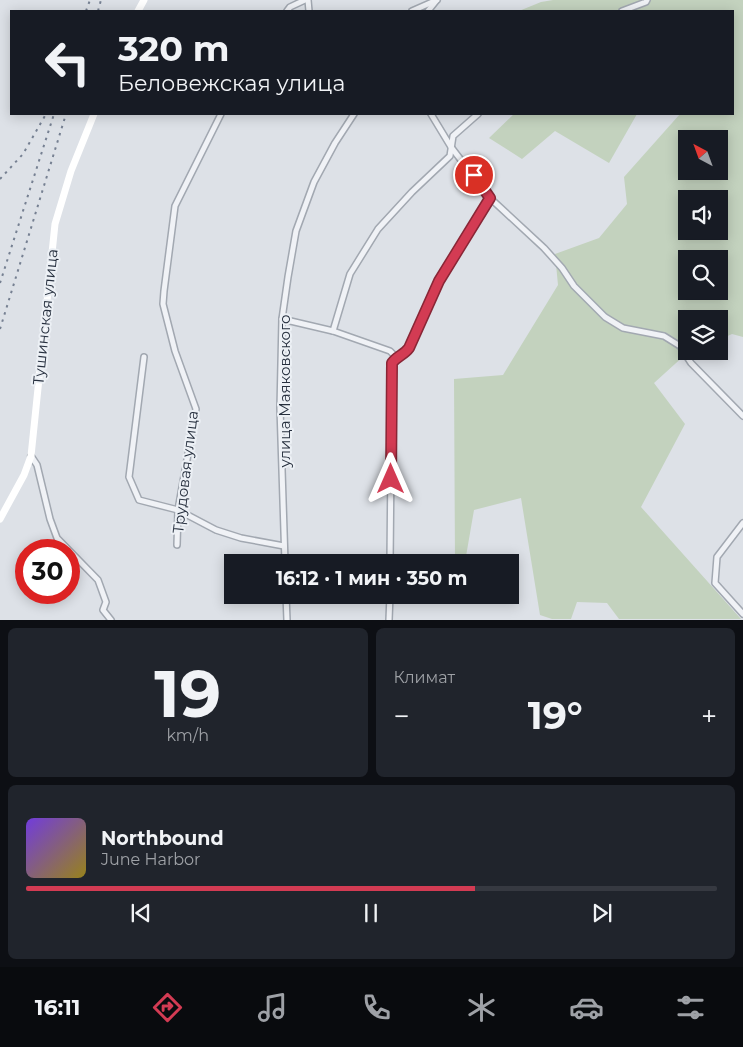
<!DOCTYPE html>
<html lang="ru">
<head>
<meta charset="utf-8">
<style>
  :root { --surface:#171b24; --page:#20242c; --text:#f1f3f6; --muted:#9ea1a6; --line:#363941; --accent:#d33b53 }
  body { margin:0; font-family:Montserrat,sans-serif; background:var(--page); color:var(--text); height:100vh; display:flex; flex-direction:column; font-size:19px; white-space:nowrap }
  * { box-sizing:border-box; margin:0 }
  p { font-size:16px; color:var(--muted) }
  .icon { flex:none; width:28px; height:28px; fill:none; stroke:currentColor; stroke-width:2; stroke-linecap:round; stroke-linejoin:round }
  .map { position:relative; height:620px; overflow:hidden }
  .drawer { display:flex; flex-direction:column; gap:8px; padding:8px; background:#0d0f14; flex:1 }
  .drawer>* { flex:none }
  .hud { position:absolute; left:10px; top:10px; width:724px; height:105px; border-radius:0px; box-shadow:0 2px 12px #0003; background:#171b24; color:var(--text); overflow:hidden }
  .needle { width:32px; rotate:319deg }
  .controls { position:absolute; left:678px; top:130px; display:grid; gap:10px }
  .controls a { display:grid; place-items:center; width:50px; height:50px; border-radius:0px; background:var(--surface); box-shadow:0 2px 12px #0003; font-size:25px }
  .speed { position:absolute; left:15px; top:539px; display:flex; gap:10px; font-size:25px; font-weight:700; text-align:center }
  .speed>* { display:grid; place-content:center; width:65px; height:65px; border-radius:50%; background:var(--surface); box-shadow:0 2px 12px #0003; line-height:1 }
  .speed .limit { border:8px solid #d22; background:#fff; color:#111 }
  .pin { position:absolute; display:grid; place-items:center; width:42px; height:42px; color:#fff; margin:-21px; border:2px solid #fff; border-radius:50%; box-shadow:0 1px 5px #0007 }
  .me { position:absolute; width:55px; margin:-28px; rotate:0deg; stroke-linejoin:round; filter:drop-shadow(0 0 4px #0008) }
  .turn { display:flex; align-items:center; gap:18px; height:105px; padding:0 25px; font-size:22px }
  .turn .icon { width:65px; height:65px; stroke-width:2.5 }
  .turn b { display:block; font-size:35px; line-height:42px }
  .big { font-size:38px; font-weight:700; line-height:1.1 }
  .drawer .tile { flex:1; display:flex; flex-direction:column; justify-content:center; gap:8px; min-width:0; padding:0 18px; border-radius:8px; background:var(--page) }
  .drawer .dial { align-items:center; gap:0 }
  .dial b { font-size:65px; line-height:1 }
  .song { display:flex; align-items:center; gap:15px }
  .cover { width:60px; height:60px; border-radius:8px; background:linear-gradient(135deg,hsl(260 70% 55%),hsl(50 70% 35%)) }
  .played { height:5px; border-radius:2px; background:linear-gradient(90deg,var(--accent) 65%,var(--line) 65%) }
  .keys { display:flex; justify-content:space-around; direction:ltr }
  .heat { display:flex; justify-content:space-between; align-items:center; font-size:28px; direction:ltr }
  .drawer .tiles { flex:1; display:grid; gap:8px; grid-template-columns:1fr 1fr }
  .tile:last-child { grid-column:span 2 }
  .trip { position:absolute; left:224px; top:554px; width:295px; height:50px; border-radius:0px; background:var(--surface); box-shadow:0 2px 12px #0003; font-weight:700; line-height:50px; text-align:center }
  .tab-bar { display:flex; height:80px; justify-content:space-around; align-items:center; background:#090b0e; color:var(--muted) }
  .tab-bar .icon { width:35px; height:35px }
  .tab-bar .on { color:var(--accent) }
  .tab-bar b { font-size:22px; color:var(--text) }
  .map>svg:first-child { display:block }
</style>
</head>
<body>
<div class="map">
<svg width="743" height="620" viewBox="0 0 743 620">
  <rect width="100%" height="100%" fill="#dde1e7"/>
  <g fill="#c3d2be" fill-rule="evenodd">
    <path d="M 553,0 L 743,0 L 743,337 L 732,334 L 719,340 L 719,319 L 686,319 L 686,351 L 693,351 L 686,354 L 654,383 L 685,424 L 641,507 L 741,619 L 619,619 L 607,603 L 577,602 L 571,619 L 552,619 L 540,615 L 521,498 L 474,510 L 465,562 L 455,562 L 454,379 L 503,375 L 558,285 L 555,254 L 599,238 L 627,204 L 624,177 L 680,114 L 732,114 L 732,11 L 519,11 L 541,2 ZM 686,139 L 719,139 L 719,171 L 686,171 ZM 686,199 L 719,199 L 719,231 L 686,231 ZM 686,259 L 719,259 L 719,291 L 686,291 Z"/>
    <polygon points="514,114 637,114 609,163 555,131 522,159 489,138"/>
  </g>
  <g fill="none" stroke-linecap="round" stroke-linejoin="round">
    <g stroke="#a2a8b1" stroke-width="8">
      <g id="street">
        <polyline points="308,0 309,11"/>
        <polyline points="287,11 290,7 305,0"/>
        <polyline points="412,11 437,0"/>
        <polyline points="428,11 436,1"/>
        <polyline points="622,11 646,2 647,0"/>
        <polyline points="431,114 451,147 490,198 544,248 562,268 574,286 605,317 623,328 664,336 680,346 691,363 743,416"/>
        <polyline points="282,319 333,331 350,274 378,229 412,192 450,156 453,136 478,114"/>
        <polyline points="333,331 390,351 396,357"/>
        <polyline points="144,357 129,477 139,500 178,510 216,530 241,538 284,546"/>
        <polyline points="31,456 37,465 50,519 57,538 98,580 106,602 103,610 111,620"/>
        <polyline points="743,523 717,557 715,583 743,614"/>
        <polyline points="177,545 178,510 196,409 175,351 163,304 164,291 175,206 221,114"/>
        <polyline points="285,562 280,408 282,319 288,277 296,231 314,182 335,143 354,114"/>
        <path d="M 390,562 L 392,363 C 397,356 404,355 409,348 L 439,281 L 490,198"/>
        <polyline points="286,595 287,620"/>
        <polyline points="389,620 390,595"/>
      </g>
    </g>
    <use href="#street" stroke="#f0f2f6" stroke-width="5"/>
    <g stroke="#fff" stroke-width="7">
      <polyline points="138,11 144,0"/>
      <polyline points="0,519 24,475 31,456 55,224 71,171 94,114"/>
    </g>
    <g stroke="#768092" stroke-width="2" stroke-dasharray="2.5 5" stroke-linecap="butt">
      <polyline points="86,11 90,0"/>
      <polyline points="98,11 101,0"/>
      <polyline points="0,179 23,154 46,114"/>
      <polyline points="0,283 54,114"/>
      <polyline points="0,329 66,114"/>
    </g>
  </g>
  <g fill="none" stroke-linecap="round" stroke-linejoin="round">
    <g stroke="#892636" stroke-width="12">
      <path id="route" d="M 391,479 L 392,363 C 397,356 404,355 409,348 L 439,281 L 490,198 L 474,175"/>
    </g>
    <use href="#route" stroke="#d33b53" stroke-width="9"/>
  </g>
  <g text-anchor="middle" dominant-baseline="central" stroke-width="4" stroke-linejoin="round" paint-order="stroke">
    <g font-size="15" fill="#262f3e" stroke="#ecf0f5">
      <text transform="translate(45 317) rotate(-84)">Тушинская улица</text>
      <text transform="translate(284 391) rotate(-90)">улица Маяковского</text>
      <text transform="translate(185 472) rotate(-83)">Трудовая улица</text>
    </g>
  </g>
</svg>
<div class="controls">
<a><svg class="needle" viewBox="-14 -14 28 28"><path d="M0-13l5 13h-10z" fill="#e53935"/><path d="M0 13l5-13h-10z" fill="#9ea1a6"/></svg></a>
<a><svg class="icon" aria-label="sound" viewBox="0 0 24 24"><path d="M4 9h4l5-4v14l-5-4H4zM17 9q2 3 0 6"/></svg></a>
<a><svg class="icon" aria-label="search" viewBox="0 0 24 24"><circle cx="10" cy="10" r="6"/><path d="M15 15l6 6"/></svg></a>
<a><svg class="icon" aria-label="layers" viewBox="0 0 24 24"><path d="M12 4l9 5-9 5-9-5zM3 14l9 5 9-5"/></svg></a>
</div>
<div class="speed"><div class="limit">30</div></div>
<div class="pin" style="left:474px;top:175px;background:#d93025"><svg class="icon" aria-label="arrive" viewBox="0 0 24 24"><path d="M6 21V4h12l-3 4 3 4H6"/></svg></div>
<svg class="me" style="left:391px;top:479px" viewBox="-20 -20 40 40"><path d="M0-17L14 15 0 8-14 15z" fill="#d33b53" stroke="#fff" stroke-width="4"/></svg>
<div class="trip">16:12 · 1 мин · 350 m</div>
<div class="hud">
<div class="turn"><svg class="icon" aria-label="left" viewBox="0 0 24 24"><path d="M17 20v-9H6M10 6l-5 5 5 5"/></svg><div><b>320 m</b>Беловежская улица</div></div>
</div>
</div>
<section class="drawer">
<div class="tiles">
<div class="tile dial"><b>19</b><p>km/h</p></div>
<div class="tile"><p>Климат</p>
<div class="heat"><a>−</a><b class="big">19°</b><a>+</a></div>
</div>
<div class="tile">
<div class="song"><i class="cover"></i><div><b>Northbound</b><p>June Harbor</p></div></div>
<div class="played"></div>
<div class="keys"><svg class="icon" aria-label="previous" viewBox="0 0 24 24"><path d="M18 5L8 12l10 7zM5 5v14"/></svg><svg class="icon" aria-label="pause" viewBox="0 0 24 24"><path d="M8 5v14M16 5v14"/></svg><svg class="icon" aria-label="next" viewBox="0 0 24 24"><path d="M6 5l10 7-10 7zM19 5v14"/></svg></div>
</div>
</div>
</section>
<nav class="tab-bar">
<b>16:11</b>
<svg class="icon on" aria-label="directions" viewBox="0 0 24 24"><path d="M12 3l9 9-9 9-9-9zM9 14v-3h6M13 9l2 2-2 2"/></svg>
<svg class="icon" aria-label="music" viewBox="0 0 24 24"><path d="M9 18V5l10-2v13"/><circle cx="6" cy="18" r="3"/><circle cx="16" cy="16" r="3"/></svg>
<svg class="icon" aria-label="phone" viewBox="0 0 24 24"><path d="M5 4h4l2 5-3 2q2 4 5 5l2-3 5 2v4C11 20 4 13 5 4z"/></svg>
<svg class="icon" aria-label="climate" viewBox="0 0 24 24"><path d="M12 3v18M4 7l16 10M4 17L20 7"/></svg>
<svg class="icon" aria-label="car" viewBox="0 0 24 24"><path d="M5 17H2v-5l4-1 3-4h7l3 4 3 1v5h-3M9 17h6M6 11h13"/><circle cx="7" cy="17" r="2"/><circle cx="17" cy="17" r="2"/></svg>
<svg class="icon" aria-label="filters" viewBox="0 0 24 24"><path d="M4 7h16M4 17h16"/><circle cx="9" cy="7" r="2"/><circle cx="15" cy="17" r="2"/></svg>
</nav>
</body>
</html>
